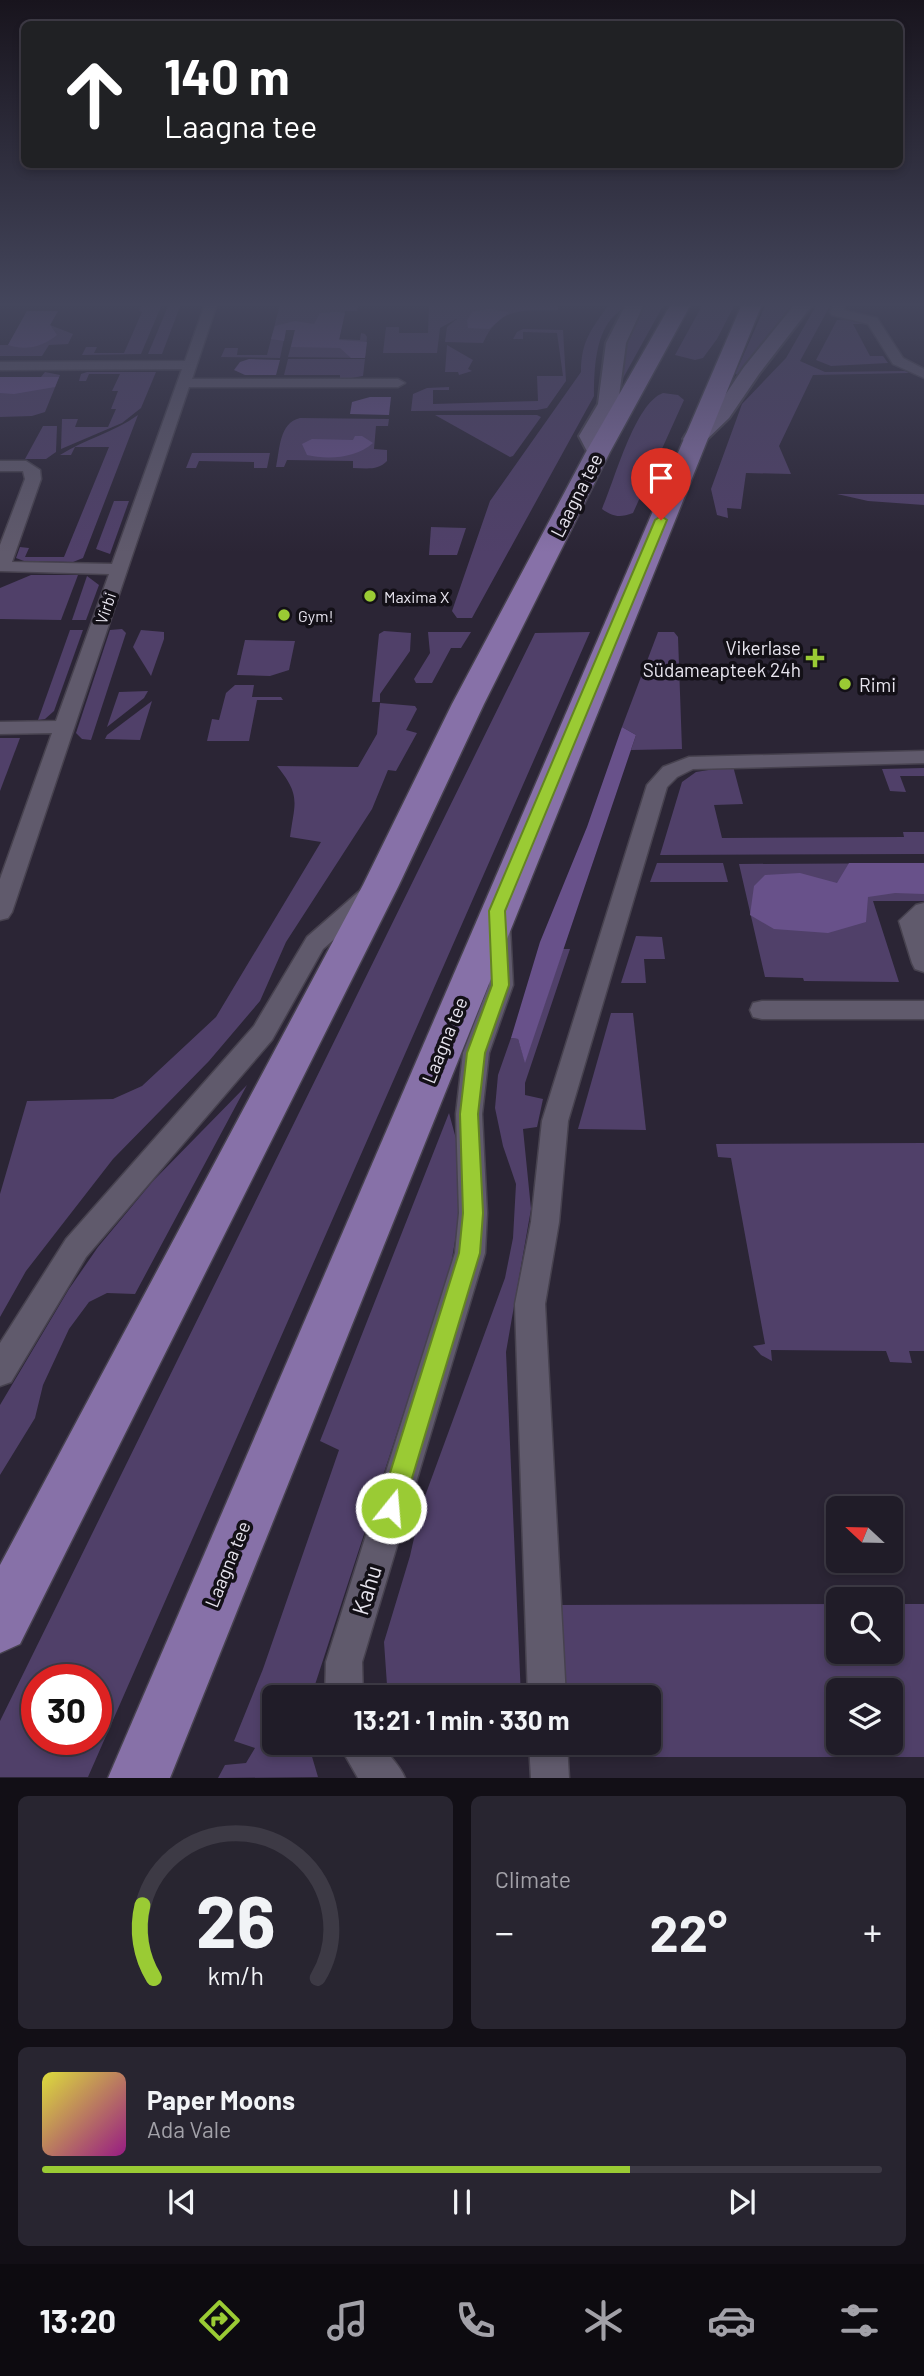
<!DOCTYPE html>
<html lang="en">
<head>
<meta charset="utf-8">
<style>
  :root { --surface:#201c28; --page:#282530; --text:#f1f3f6; --muted:#a2a1a8; --line:#3d3a45; --accent:#9acb34 }
  body { margin:0; font-family:Barlow,sans-serif; background:var(--page); color:var(--text); height:100vh; display:flex; flex-direction:column; font-size:26px; white-space:nowrap }
  * { box-sizing:border-box; margin:0 }
  p { font-size:23px; color:var(--muted) }
  .icon { flex:none; width:38px; height:38px; fill:none; stroke:currentColor; stroke-width:2; stroke-linecap:round; stroke-linejoin:round }
  .map { position:relative; height:1778px; overflow:hidden }
  .side { display:flex; flex-direction:column; gap:18px; padding:18px; background:#120f16; flex:1 }
  .side>* { flex:none }
  .top-card { position:absolute; left:21px; top:21px; width:882px; height:147px; border-radius:10px; box-shadow:0 4px 10px #0003,0 0 0 2px var(--line); background:#202124; color:#fff; overflow:hidden }
  .needle { width:46px; rotate:292deg }
  .buttons { position:absolute; left:826px; top:1496px; display:grid; gap:14px }
  .buttons a { display:grid; place-items:center; width:77px; height:77px; border-radius:10px; background:var(--surface); box-shadow:0 4px 10px #0003,0 0 0 2px var(--line); font-size:35px }
  .speed { position:absolute; left:21px; top:1664px; display:flex; gap:14px; font-size:35px; font-weight:700; text-align:center }
  .speed>* { display:grid; place-content:center; width:91px; height:91px; border-radius:50%; background:var(--surface); box-shadow:0 4px 10px #0003,0 0 0 2px var(--line); line-height:1 }
  .speed .limit { border:10px solid #d22; background:#fff; color:#111 }
  .pin { position:absolute; display:grid; place-items:center; width:60px; height:60px; color:#fff; margin:-72px -30px; border-radius:50% 50% 50% 0; rotate:-45deg; box-shadow:0 0 7px #0007 }
  .pin .icon { rotate:45deg }
  .me { position:absolute; width:77px; margin:-38px; rotate:17deg; stroke-linejoin:round; filter:drop-shadow(0 0 5px #0008) }
  .turn { display:flex; align-items:center; gap:24px; height:147px; padding:0 28px; font-size:32px }
  .turn .icon { width:91px; height:91px; stroke-width:2.5 }
  .turn b { display:block; font-size:49px; line-height:60px }
  .big { font-size:52px; font-weight:700; line-height:1.1 }
  .side .widget { flex:1; display:flex; flex-direction:column; justify-content:center; gap:10px; min-width:0; padding:0 24px; border-radius:10px; background:var(--page) }
  .side .dial { align-items:center; gap:0 }
  .dial svg { height:182px; overflow:visible; fill:none; stroke:var(--line); stroke-width:7; stroke-linecap:round; text-anchor:middle }
  .dial text { fill:var(--text); stroke:none }
  .song { display:flex; align-items:center; gap:21px }
  .cover { width:84px; height:84px; border-radius:10px; background:linear-gradient(135deg,hsl(60 70% 55%),hsl(310 70% 35%)) }
  .played { height:7px; border-radius:4px; background:linear-gradient(90deg,var(--accent) 70%,var(--line) 70%) }
  .keys { display:flex; justify-content:space-around; direction:ltr }
  .heat { display:flex; justify-content:space-between; align-items:center; font-size:38px; direction:ltr }
  .side .tiles { flex:1; display:grid; gap:18px; grid-template-columns:1fr 1fr }
  .widget:last-child { grid-column:span 2 }
  .trip { position:absolute; left:262px; top:1685px; width:399px; height:70px; border-radius:10px; background:var(--surface); box-shadow:0 4px 10px #0003,0 0 0 2px var(--line); font-weight:700; line-height:70px; text-align:center }
  .menu { display:flex; height:112px; justify-content:space-around; align-items:center; background:#0d0b10; color:var(--muted) }
  .menu .icon { width:49px; height:49px }
  .menu .active { color:var(--accent) }
  .menu b { font-size:32px; color:var(--text) }
  .map>svg:first-child { display:block }
</style>
</head>
<body>
<div class="map">
<svg width="924" height="1778" viewBox="0 0 924 1778">
  <rect width="100%" height="100%" fill="#2b2535"/>
  <g fill="#504069" fill-rule="evenodd">
    <polygon points="142,304 162,304 141,354 82,355 86,347 97,347 94,353 124,353 142,312 139,311"/>
    <polygon points="169,304 181,304 162,354 148,354"/>
    <polygon points="280,304 359,304 357,311 345,311 339,339 360,340 361,333 365,334 367,337 365,358 288,357 295,330 286,330 280,358 221,357 225,348 238,348 237,355 267,355"/>
    <path d="M 429,304 L 558,304 L 558,310 C 522,311 500,306 483,343 L 445,342 L 447,327 L 458,318 L 440,328 L 437,353 L 383,353 L 386,327 L 399,327 L 399,333 L 428,333 Z"/>
    <path d="M 609,304 L 628,304 C 624,308 619,311 615,315 C 595,333 594,371 594,396 L 472,618 L 457,618 L 452,611 L 490,501 L 581,372 C 581,340 592,329 609,304 Z"/>
    <polygon points="644,304 664,304 622,380 619,382 625,338"/>
    <polygon points="703,304 735,304 717,339 703,358 695,360 675,355"/>
    <polygon points="766,304 796,304 781,327 740,375 735,374"/>
    <polygon points="817,304 831,304 800,361 825,372 905,371 909,373 813,375 779,446 791,474 746,473 741,509 727,508 728,518 717,515 711,489 742,404 786,358"/>
    <polygon points="27,311 58,311 50,325 73,334 68,344 49,345 42,356 0,356 0,345 8,345"/>
    <polygon points="849,319 863,321 865,324 853,324 870,356 883,356 888,363 831,366 816,360 837,320"/>
    <polygon points="523,329 563,330 566,381 547,408 537,410 411,411 413,394 427,388 449,387 449,390 433,390 433,404 538,401 537,376 563,376 557,333 523,332 523,339 513,339 517,332"/>
    <polygon points="447,345 473,360 468,369 472,371 459,375 458,372 445,372"/>
    <polygon points="288,359 365,359 363,376 340,380 340,375 284,375"/>
    <polygon points="45,372 60,375 45,412 32,416 0,417 0,377 41,377"/>
    <polygon points="87,372 156,372 141,408 122,423 61,449 62,419 78,419 75,427 108,427 116,409 111,409 118,391 112,391 120,374 89,374 86,381 79,381 81,374"/>
    <path d="M 663,393 L 678,395 L 684,400 L 633,513 C 620,518 613,517 602,509 C 615,479 635,403 663,393 Z"/>
    <path d="M 138,415 L 83,558 L 73,562 L 24,561 L 16,558 L 20,547 L 29,548 L 25,557 L 64,557 L 109,447 L 75,447 L 71,455 L 60,455 C 85,439 113,433 138,415 Z"/>
    <polygon points="435,415 537,415 541,417 513,456 510,457"/>
    <path d="M 300,418 L 389,419 L 388,426 L 376,426 L 374,449 L 387,450 L 387,461 C 378,471 365,468 353,468 L 353,461 L 287,460 L 284,467 L 276,467 C 280,449 279,423 300,418 Z"/>
    <polygon points="43,426 57,426 56,452 46,459 25,459"/>
    <polygon points="192,453 270,453 267,468 254,468 254,462 199,461 196,468 186,468"/>
    <polygon points="837,494 924,494 924,505 868,501"/>
    <polygon points="114,501 129,501 110,554 96,549"/>
    <polygon points="431,527 466,528 457,555 429,555"/>
    <polygon points="31,575 78,575 61,620 0,619 0,588"/>
    <polygon points="87,576 99,585 86,620 72,620"/>
    <polygon points="122,629 126,633 91,740 82,739 76,733 110,630"/>
    <polygon points="70,630 83,630 54,711 45,719 38,720"/>
    <polygon points="141,630 164,632 164,639 151,676 133,647"/>
    <polygon points="384,631 411,633 410,651 380,694 380,702 372,702 379,634"/>
    <polygon points="428,632 471,632 461,648 451,648 432,683 416,683 414,679 430,653"/>
    <path d="M 590,632 L 88,1777 L 0,1777 L 0,1721 L 535,633 ZM 37,1680 L 96,1680 L 96,1740 L 37,1740 Z"/>
    <polygon points="658,632 674,632 678,637 682,749 631,750 636,735 622,727"/>
    <polygon points="245,640 295,641 289,670 270,676 237,675"/>
    <polygon points="235,685 254,685 252,697 281,697 283,700 257,700 249,741 207,741 212,719 219,720 226,693"/>
    <polygon points="148,691 144,698 107,727 119,692"/>
    <polygon points="152,701 140,740 105,739 107,735"/>
    <path d="M 380,703 L 415,706 L 417,709 L 406,730 L 417,733 L 396,771 L 388,770 L 372,809 L 286,942 L 260,1001 L 209,1061 L 113,1159 L 26,1271 L 0,1317 L 0,1194 L 27,1101 L 113,1099 L 142,1086 L 216,1017 L 321,842 L 290,837 C 295,801 301,796 277,766 L 358,767 L 377,734 Z"/>
    <polygon points="0,738 20,738 0,791"/>
    <polygon points="733,766 743,804 714,805 722,838 904,837 903,832 924,832 924,854 660,855 682,782 696,772"/>
    <polygon points="924,768 924,776 900,776 906,792 890,791 882,769"/>
    <polygon points="657,863 723,863 728,882 650,882"/>
    <polygon points="924,863 924,901 873,901 899,982 804,981 803,978 765,977 739,864"/>
    <polygon points="636,936 662,937 665,959 644,959 646,983 621,983"/>
    <polygon points="563,949 570,949 525,1083 525,1095 543,1099 537,1127 523,1129 531,1209 506,1352 521,1697 392,1697 387,1685 384,1642 410,1556 421,1507 505,1278 513,1238 516,1184 503,1146 495,1108 498,1075 511,1038 518,1039 525,1061"/>
    <polygon points="611,1013 633,1013 646,1130 578,1129"/>
    <polygon points="247,1085 135,1294 107,1293 89,1302 69,1329 43,1385 35,1418 0,1475 0,1405 69,1289 98,1247 153,1181"/>
    <polygon points="449,1113 459,1150 460,1212 450,1270 311,1697 275,1698 275,1743 308,1743 318,1777 218,1778 225,1765 246,1763 255,1748 234,1741 263,1669 339,1450 320,1441"/>
    <polygon points="924,1143 924,1351 909,1351 912,1363 890,1362 886,1351 771,1350 772,1361 761,1355 753,1346 765,1344 731,1158 718,1157 716,1144"/>
    <path d="M 838,1604 L 838,1652 L 891,1652 L 891,1604 L 924,1604 L 924,1757 L 628,1757 L 602,1750 L 593,1743 L 649,1743 L 649,1698 L 564,1697 L 557,1605 ZM 838,1690 L 891,1690 L 891,1743 L 838,1743 Z"/>
    <path d="M 423,1743 L 501,1743 L 498,1747 C 468,1757 451,1759 423,1743 Z"/>
  </g>
  <g fill="#68518a">
    <polygon points="490,309 509,312 489,329 468,328 467,320 473,311"/>
    <path d="M 27,311 L 58,311 L 50,325 L 57,335 C 42,347 26,351 8,345 Z"/>
    <polygon points="336,312 345,313 339,340 367,342 365,358 351,358 340,348 291,347 295,330 286,330 284,341 271,339 275,326 295,321 314,324 320,313"/>
    <polygon points="249,359 280,360 276,375 245,375 234,370 240,362"/>
    <polygon points="0,377 59,377 55,387 14,394 0,393"/>
    <polygon points="370,397 391,397 389,415 350,414 352,402"/>
    <path d="M 355,436 L 362,436 L 373,443 C 357,458 328,460 307,455 L 302,444 L 312,439 L 353,440 Z"/>
    <polygon points="622,727 636,735 525,1063 518,1039 511,1038 540,942 587,827"/>
    <polygon points="849,863 924,863 924,894 895,893 868,897 866,922 828,933 774,929 750,915 754,886 765,875 800,873 837,883"/>
  </g>
  <g fill="none" stroke-linecap="round" stroke-linejoin="round">
    <g stroke="#47424f" stroke-width="3">
      <g id="street">
        <polygon points="205,304 217,304 192,379 398,379 405,383 398,387 189,387 12,912 8,918 0,920 0,879 52,733 0,734 0,722 56,721 109,574 0,571 0,545 25,479 23,471 0,471 0,461 26,461 40,470 41,479 12,562 112,564 182,369 0,370 0,362 185,361"/>
        <polygon points="834,304 846,304 843,310 877,318 903,358 924,369 924,378 893,364 868,324 832,315 830,312"/>
        <polygon points="924,751 924,763 693,769 677,777 667,787 568,1121 559,1222 545,1304 566,1698 528,1698 515,1304 531,1222 542,1121 647,785 663,767 689,757"/>
        <polygon points="371,886 379,888 382,894 379,900 323,949 272,1040 86,1257 11,1382 0,1386 0,1343 66,1239 254,1026 307,937 363,888"/>
        <polygon points="924,903 924,972 915,969 912,963 899,921 916,905"/>
        <polygon points="498,919 506,921 510,927 513,985 489,1053 482,1114 487,1213 485,1253 362,1662 363,1698 325,1698 326,1662 455,1253 459,1213 456,1114 463,1053 489,985 486,927 490,921"/>
        <polygon points="762,1001 924,1001 924,1019 762,1019 753,1017 750,1010 753,1003"/>
        <path d="M 338,1743 L 380,1743 C 389,1756 399,1764 405,1778 L 358,1778 Z"/>
        <polygon points="529,1743 567,1743 569,1778 531,1778"/>
      </g>
    </g>
    <g stroke="#47424f" stroke-width="4">
      <g id="secondary">
        <polygon points="626,304 644,304 626,343 618,404 601,436 609,452 606,457 590,457 579,436 598,404 606,343"/>
        <polygon points="795,304 813,304 759,374 729,418 702,444 686,444 683,439 686,434 715,410 744,367"/>
      </g>
    </g>
    <g stroke="#47424f" stroke-width="3">
      <g id="primary">
        <polygon points="671,304 691,304 610,452 484,704 399,885 20,1644 0,1653 0,1565 363,885 452,704 586,452"/>
        <polygon points="742,304 762,304 170,1778 108,1778"/>
      </g>
    </g>
    <use href="#street" fill="#605a6c" fill-rule="evenodd"/>
    <use href="#secondary" fill="#74668a" fill-rule="evenodd"/>
    <use href="#primary" fill="#8771a8" fill-rule="evenodd"/>
  </g>
  <linearGradient id="sky" x2="0" y2="1"><stop stop-color="#18141d"/><stop offset="0.55" stop-color="#44465c"/><stop offset="1" stop-color="#44465c" stop-opacity="0"/></linearGradient>
  <rect width="924" height="553" fill="url(#sky)"/>
  <polygon fill="#9acb34" stroke="#648422" stroke-width="2" points="661,516 667,520 505,911 509,985 485,1053 478,1114 483,1213 480,1253 403,1508 400,1517 391,1520 383,1517 379,1508 459,1253 463,1213 460,1114 467,1053 492,985 489,911 655,520"/>
  <g fill="#9acb34" stroke="#131017" stroke-width="2.5">
    <circle cx="370" cy="596" r="7"/>
    <circle cx="284" cy="615" r="7"/>
    <path d="M811.5 647.5h7v7h7v7h-7v7h-7v-7h-7v-7h7z"/>
    <circle cx="845" cy="684" r="7"/>
  </g>
  <g text-anchor="middle" dominant-baseline="central" stroke-width="7" stroke-linejoin="round" paint-order="stroke">
    <g font-size="16" fill="#e8e5ef" stroke="#131017" text-anchor="start">
      <text x="384" y="596">Maxima X</text>
      <text x="298" y="615">Gym!</text>
    </g>
    <g font-size="16" fill="#e8e5ef" stroke="#131017">
      <text transform="translate(105 608) rotate(-71)">Virbi</text>
    </g>
    <g font-size="19" fill="#e8e5ef" stroke="#131017">
      <text transform="translate(576 495) rotate(-63)">Laagna tee</text>
      <text transform="translate(444 1040) rotate(-68)">Laagna tee</text>
      <text transform="translate(227 1564) rotate(-68)">Laagna tee</text>
    </g>
    <g font-size="19" fill="#e8e5ef" stroke="#131017" text-anchor="end">
      <text x="801" y="647">Vikerlase<tspan x="801" dy="22">Südameapteek 24h</tspan></text>
      <text x="859" y="684" text-anchor="start">Rimi</text>
    </g>
    <g font-size="23" fill="#e8e5ef" stroke="#131017">
      <text transform="translate(366 1590) rotate(-73)">Kahu</text>
    </g>
  </g>
</svg>
<div class="buttons">
<a><svg class="needle" viewBox="-14 -14 28 28"><path d="M0-13l5 13h-10z" fill="#e53935"/><path d="M0 13l5-13h-10z" fill="#a2a1a8"/></svg></a>
<a><svg class="icon" aria-label="search" viewBox="0 0 24 24"><circle cx="10" cy="10" r="6"/><path d="M15 15l6 6"/></svg></a>
<a><svg class="icon" aria-label="layers" viewBox="0 0 24 24"><path d="M12 4l9 5-9 5-9-5zM3 14l9 5 9-5"/></svg></a>
</div>
<div class="speed"><div class="limit">30</div></div>
<div class="pin" style="left:661px;top:520px;background:#d93025"><svg class="icon" aria-label="arrive" viewBox="0 0 24 24"><path d="M6 21V4h12l-3 4 3 4H6"/></svg></div>
<svg class="me" style="left:391px;top:1508px" viewBox="-20 -20 40 40"><circle r="17" fill="#9acb34" stroke="#fff" stroke-width="3"/><path d="M0-11L8 9 0 5-8 9z" fill="#fff"/></svg>
<div class="trip">13:21 · 1 min · 330 m</div>
<div class="top-card">
<div class="turn"><svg class="icon" aria-label="ahead" viewBox="0 0 24 24"><path d="M12 20V5M6 11l6-6 6 6"/></svg><div><b>140 m</b>Laagna tee</div></div>
</div>
</div>
<section class="side">
<div class="tiles">
<div class="widget dial"><svg viewBox="0 0 100 80">
<path d="M14 69A42 42 0 1 1 86 69"/>
<path d="M14 69A42 42 0 0 1 9 37" stroke="#9acb34"/>
<text x="50" y="56" font-size="32" font-weight="700">26</text>
<text x="50" y="72" font-size="11">km/h</text>
</svg></div>
<div class="widget"><p>Climate</p>
<div class="heat"><a>−</a><b class="big">22°</b><a>+</a></div>
</div>
<div class="widget">
<div class="song"><i class="cover"></i><div><b>Paper Moons</b><p>Ada Vale</p></div></div>
<div class="played"></div>
<div class="keys"><svg class="icon" aria-label="previous" viewBox="0 0 24 24"><path d="M18 5L8 12l10 7zM5 5v14"/></svg><svg class="icon" aria-label="pause" viewBox="0 0 24 24"><path d="M8 5v14M16 5v14"/></svg><svg class="icon" aria-label="next" viewBox="0 0 24 24"><path d="M6 5l10 7-10 7zM19 5v14"/></svg></div>
</div>
</div>
</section>
<nav class="menu">
<b>13:20</b>
<svg class="icon active" aria-label="directions" viewBox="0 0 24 24"><path d="M12 3l9 9-9 9-9-9zM9 14v-3h6M13 9l2 2-2 2"/></svg>
<svg class="icon" aria-label="music" viewBox="0 0 24 24"><path d="M9 18V5l10-2v13"/><circle cx="6" cy="18" r="3"/><circle cx="16" cy="16" r="3"/></svg>
<svg class="icon" aria-label="phone" viewBox="0 0 24 24"><path d="M5 4h4l2 5-3 2q2 4 5 5l2-3 5 2v4C11 20 4 13 5 4z"/></svg>
<svg class="icon" aria-label="climate" viewBox="0 0 24 24"><path d="M12 3v18M4 7l16 10M4 17L20 7"/></svg>
<svg class="icon" aria-label="car" viewBox="0 0 24 24"><path d="M5 17H2v-5l4-1 3-4h7l3 4 3 1v5h-3M9 17h6M6 11h13"/><circle cx="7" cy="17" r="2"/><circle cx="17" cy="17" r="2"/></svg>
<svg class="icon" aria-label="filters" viewBox="0 0 24 24"><path d="M4 7h16M4 17h16"/><circle cx="9" cy="7" r="2"/><circle cx="15" cy="17" r="2"/></svg>
</nav>
</body>
</html>
